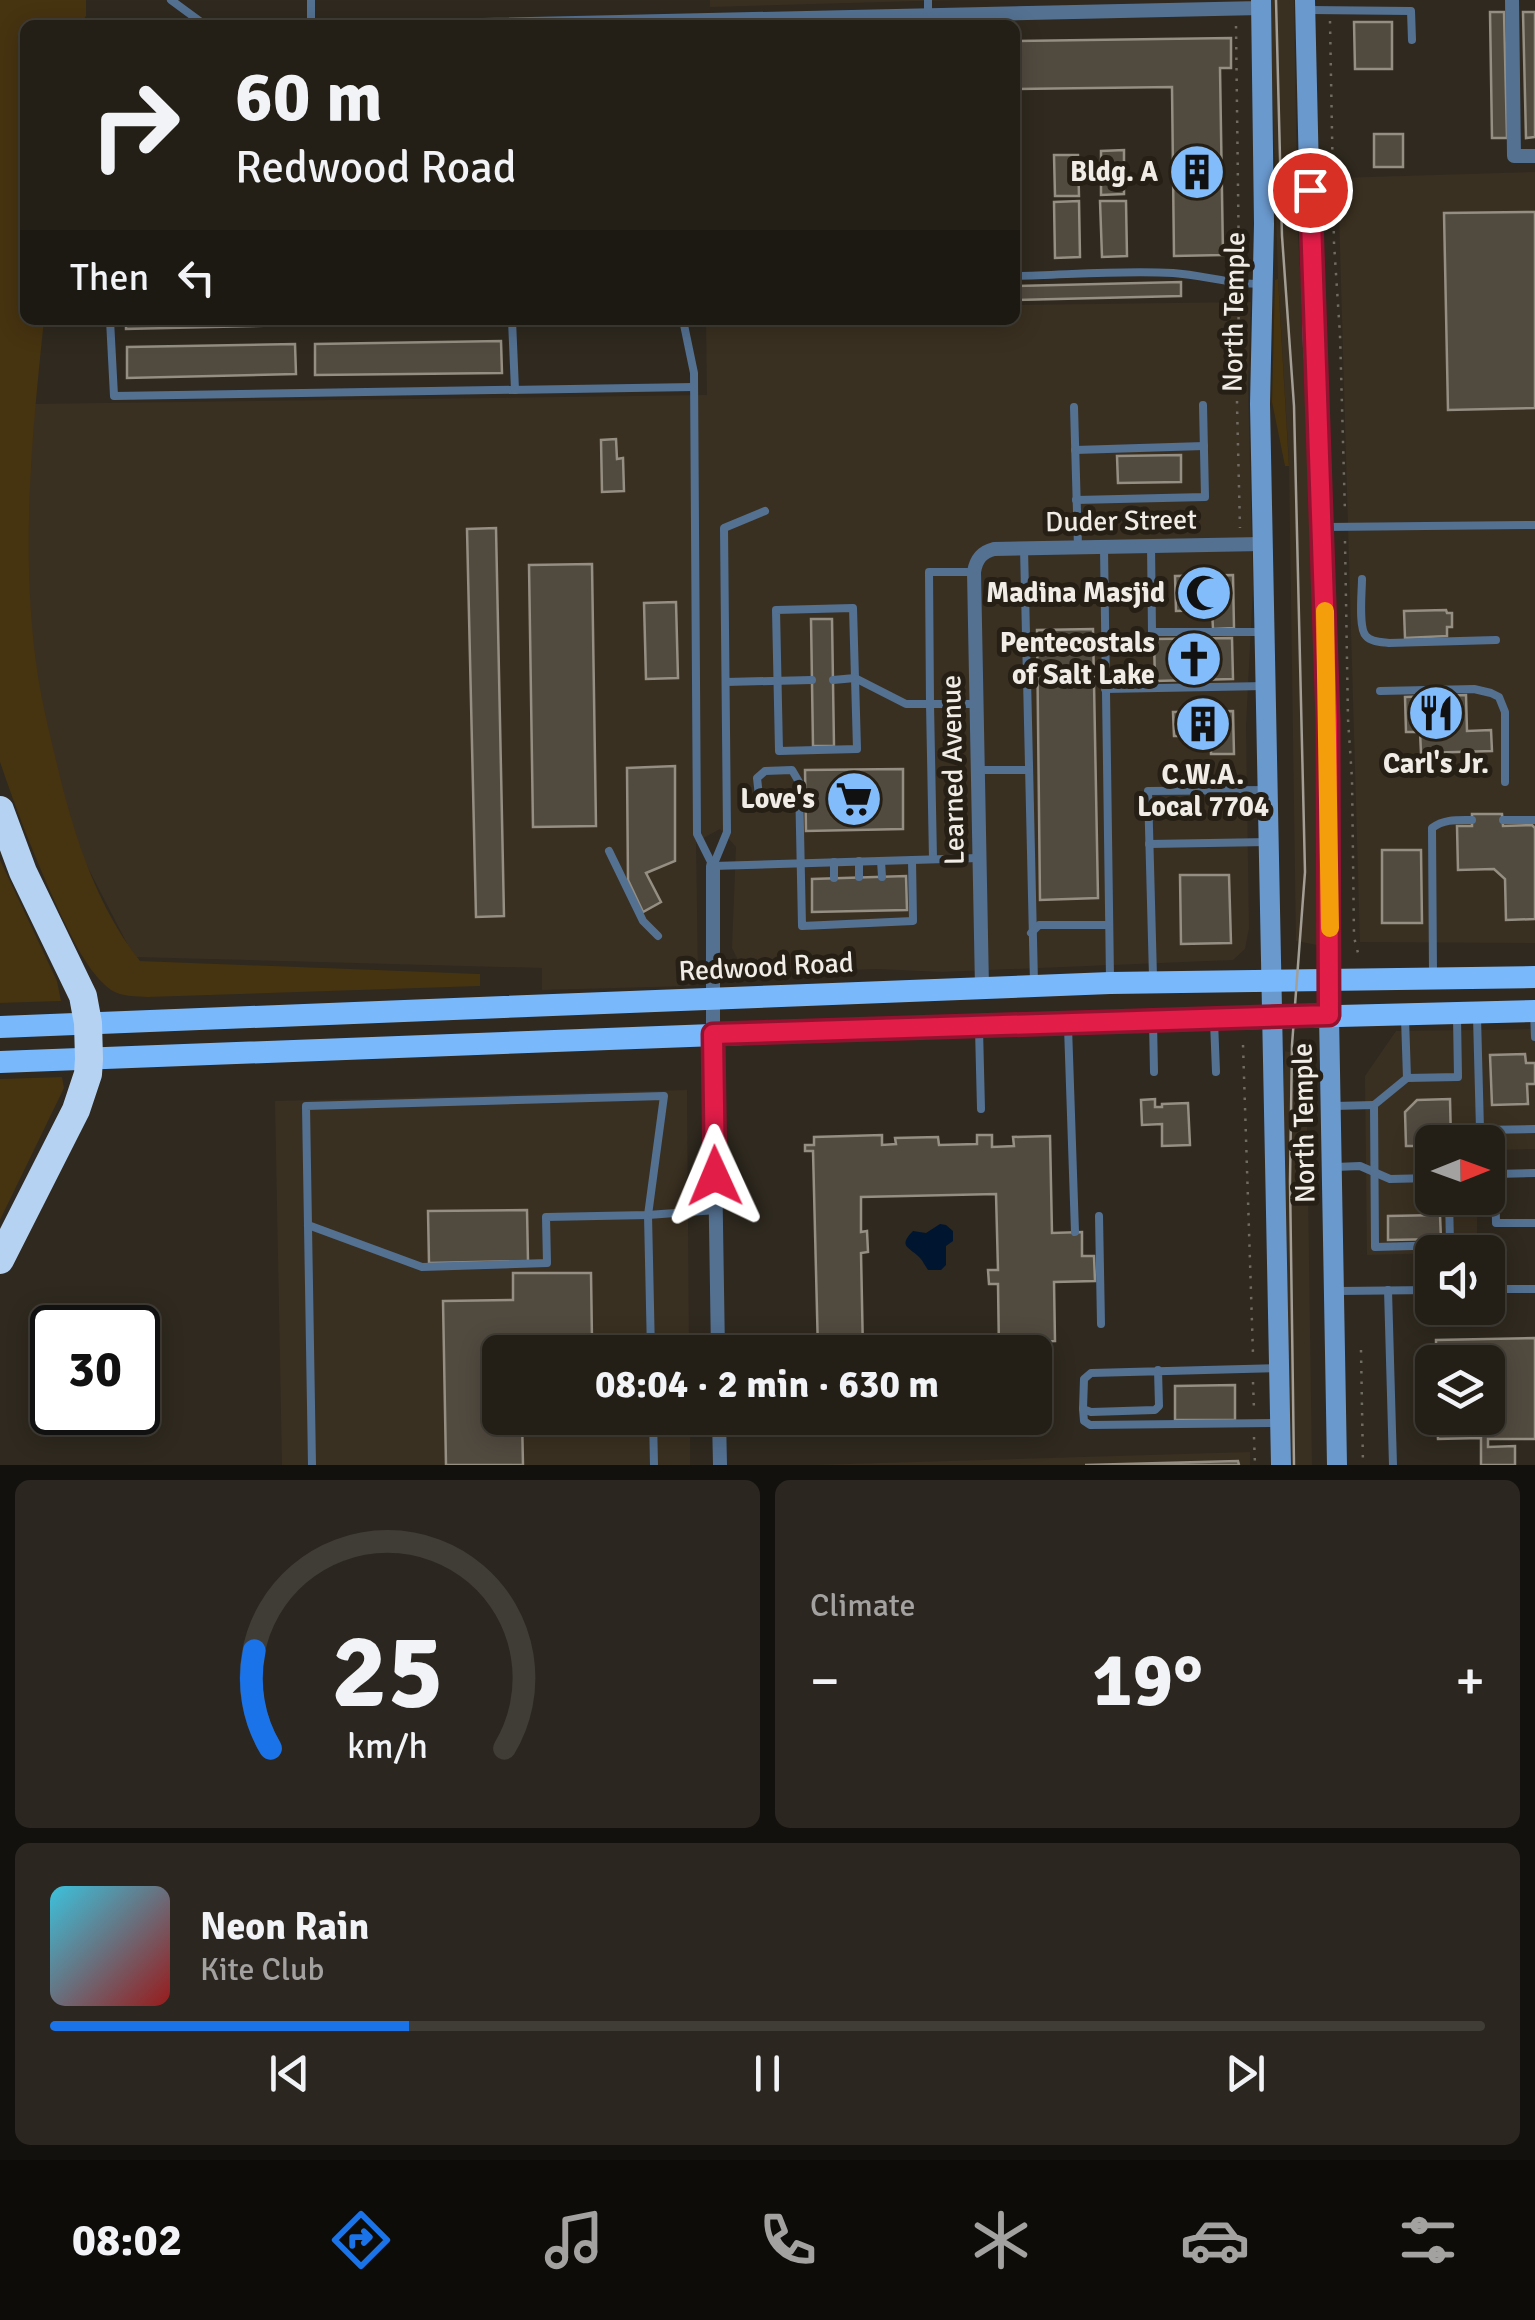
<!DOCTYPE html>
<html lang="en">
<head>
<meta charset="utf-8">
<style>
  :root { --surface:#231f17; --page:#2b2720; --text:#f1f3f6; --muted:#a3a2a1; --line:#403d36; --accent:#1a73e8 }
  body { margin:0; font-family:Signika,sans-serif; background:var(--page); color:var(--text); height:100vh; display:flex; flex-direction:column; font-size:38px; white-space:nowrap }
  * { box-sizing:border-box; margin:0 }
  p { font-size:32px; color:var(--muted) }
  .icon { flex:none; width:55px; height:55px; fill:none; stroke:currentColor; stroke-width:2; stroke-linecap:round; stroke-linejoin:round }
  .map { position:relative; height:1465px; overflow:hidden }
  .panel { display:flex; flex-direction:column; gap:15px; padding:15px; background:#13110d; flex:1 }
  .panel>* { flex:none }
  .top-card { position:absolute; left:20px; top:20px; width:1000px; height:305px; border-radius:15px; box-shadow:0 5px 25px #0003,0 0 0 2px var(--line); background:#231f17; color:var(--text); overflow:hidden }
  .needle { width:65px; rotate:89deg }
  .buttons { position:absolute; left:1415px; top:1125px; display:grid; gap:20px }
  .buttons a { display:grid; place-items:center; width:90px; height:90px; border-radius:15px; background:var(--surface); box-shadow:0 5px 25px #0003,0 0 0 2px var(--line); font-size:50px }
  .speed { position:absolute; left:30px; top:1305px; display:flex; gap:20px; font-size:50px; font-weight:700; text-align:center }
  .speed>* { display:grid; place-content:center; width:130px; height:130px; border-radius:50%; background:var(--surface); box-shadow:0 5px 25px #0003,0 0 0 2px var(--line); line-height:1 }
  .speed .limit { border:5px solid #111; border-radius:15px; background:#fff; color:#111 }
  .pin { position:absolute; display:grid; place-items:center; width:85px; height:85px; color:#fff; margin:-42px; border:5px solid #fff; border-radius:50%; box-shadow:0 2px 10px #0007 }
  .me { position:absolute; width:110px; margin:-55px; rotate:359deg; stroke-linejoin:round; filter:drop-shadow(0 0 8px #0008) }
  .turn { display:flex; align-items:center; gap:35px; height:210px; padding:0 50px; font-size:45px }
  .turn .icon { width:130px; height:130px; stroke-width:2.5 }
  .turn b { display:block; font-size:70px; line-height:85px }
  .then { display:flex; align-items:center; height:95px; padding:0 50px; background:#0003; gap:20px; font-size:38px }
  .big { font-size:75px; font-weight:800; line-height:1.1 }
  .panel .card { flex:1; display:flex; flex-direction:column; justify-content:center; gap:15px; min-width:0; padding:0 35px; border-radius:15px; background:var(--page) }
  .panel .dial { align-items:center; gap:0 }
  .dial svg { height:260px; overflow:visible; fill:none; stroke:var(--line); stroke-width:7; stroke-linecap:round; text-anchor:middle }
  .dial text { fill:var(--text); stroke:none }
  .song { display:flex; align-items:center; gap:30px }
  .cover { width:120px; height:120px; border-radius:15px; background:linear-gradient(135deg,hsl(190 70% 55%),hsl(0 70% 35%)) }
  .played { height:10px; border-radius:5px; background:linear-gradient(90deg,var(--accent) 25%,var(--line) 25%) }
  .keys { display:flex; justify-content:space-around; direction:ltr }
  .heat { display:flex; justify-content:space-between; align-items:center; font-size:55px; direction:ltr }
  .panel .tiles { flex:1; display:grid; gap:15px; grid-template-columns:1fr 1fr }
  .card:last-child { grid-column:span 2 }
  .trip { position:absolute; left:482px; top:1335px; width:570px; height:100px; border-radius:15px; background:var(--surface); box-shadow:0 5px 25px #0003,0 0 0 2px var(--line); font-weight:800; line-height:100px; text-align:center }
  .dock { display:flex; height:160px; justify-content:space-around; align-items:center; background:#0e0c09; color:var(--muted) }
  .dock .icon { width:70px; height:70px }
  .dock .current { color:var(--accent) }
  .dock b { font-size:45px; color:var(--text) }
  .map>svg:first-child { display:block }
</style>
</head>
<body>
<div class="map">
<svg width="1535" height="1465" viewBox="0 0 1535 1465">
  <rect width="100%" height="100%" fill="#2f291f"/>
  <g fill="#3a3021">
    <polygon points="710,0 955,0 710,7"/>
    <polygon points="1270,0 1294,0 1298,235 1311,443 1316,612 1320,889 1317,945 1296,941 1289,463 1278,279"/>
    <polygon points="1535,172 1535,943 1360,942 1338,178"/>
    <polygon points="1251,302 1248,385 1253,587 1246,726 1249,928 1245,949 1233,960 942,972 877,969 765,973 752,972 739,962 732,948 736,847 720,829 696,842 698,976 695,983 690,986 542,990 542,968 134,957 66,825 36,689 21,520 33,404 707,395 706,320 1015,320 1015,305"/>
    <polygon points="1535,1029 1535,1149 1488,1150 1488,1142 1432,1142 1432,1198 1477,1198 1477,1252 1367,1255 1365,1076 1396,1031"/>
    <polygon points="1285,1051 1306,1056 1312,1465 1288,1465 1282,1135"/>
    <polygon points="687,1090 689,1352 500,1352 500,1418 690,1418 690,1465 282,1465 275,1101"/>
    <polygon points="1250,1452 1250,1465 814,1465"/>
  </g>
  <g fill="#463310">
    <path d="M 0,0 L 86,0 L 86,16 L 80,25 L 25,25 L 25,320 L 44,320 C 32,434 21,548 36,662 C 41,702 52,742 61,781 C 77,844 99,909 140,961 L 480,974 L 480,986 L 148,997 C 135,996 122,997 111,990 C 87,972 73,939 60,913 C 37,863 18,815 0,762 Z"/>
    <polygon points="1278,279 1289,466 1285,466 1272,402 1275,280"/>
    <polygon points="0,860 57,981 61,1001 0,1003"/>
    <polygon points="62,1077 64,1088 0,1220 0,1079"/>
  </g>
  <path fill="#001530" d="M 940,1224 L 946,1225 L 953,1231 L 953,1241 L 946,1246 L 946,1265 L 941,1270 L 928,1270 C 925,1266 923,1261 920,1258 C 910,1247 897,1247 913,1231 L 926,1233 Z"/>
  <g fill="#514a3f" stroke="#958e82" stroke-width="2.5">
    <polygon points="1490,12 1504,12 1507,138 1492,138"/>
    <polygon points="1523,12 1535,12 1535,137 1526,138"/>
    <polygon points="1354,22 1392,22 1392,69 1355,69"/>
    <polygon points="1231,38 1231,68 1220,68 1223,255 1174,256 1172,87 1015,89 1015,41"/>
    <rect x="1374" y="134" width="29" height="33"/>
    <polygon points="1124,150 1124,194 1101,195 1101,151"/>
    <polygon points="1054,155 1078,155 1079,196 1055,196"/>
    <polygon points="1015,157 1018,240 1015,240"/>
    <polygon points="1079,201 1080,257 1055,258 1054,202"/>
    <polygon points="1100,201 1126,201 1127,256 1102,257"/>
    <polygon points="1535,212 1535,408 1448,410 1444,213"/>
    <polygon points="1181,282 1181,296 1015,300 1015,286"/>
    <polygon points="126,320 294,320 294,325 126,329"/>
    <polygon points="315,320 500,320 500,323 315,325"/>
    <polygon points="501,341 502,373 315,375 315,344"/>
    <polygon points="295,344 296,374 127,378 127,347"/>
    <polygon points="616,439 617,459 623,458 624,491 602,492 601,440"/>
    <polygon points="1181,455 1181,482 1118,483 1117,456"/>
    <polygon points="496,528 504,916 476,917 467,529"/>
    <polygon points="592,564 596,826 533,827 529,565"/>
    <polygon points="1233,575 1234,628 1213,629 1212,610 1176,611 1175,576"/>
    <polygon points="676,602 678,678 646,679 644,603"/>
    <polygon points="1446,610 1447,613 1452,613 1452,627 1447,627 1447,636 1405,638 1404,611"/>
    <polygon points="811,619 832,619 834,746 813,746"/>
    <polygon points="1093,629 1098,898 1040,900 1037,630"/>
    <polygon points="1232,638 1233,679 1155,681 1154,639"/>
    <polygon points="1466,695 1467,731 1491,730 1492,751 1421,753 1420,732 1406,732 1405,697"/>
    <polygon points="1233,711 1234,754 1211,754 1211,736 1174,736 1173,712"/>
    <polygon points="675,766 675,861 646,873 661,902 643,912 628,880 627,768"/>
    <polygon points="903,769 903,829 806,831 805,770"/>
    <polygon points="1472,814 1502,814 1503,826 1532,825 1535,828 1535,919 1506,920 1505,879 1494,869 1458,870 1457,826 1472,826"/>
    <polygon points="1382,850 1421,850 1422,923 1382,923"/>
    <polygon points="1180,875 1229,875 1231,943 1181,944"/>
    <polygon points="906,876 907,910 812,912 812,879"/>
    <polygon points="1525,1054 1526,1063 1535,1063 1535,1084 1527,1084 1528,1104 1492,1105 1490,1055"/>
    <polygon points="1155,1099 1155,1107 1162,1107 1162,1104 1188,1103 1190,1145 1162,1146 1162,1124 1142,1125 1141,1100"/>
    <polygon points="1450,1099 1451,1142 1432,1142 1432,1146 1406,1146 1405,1112 1417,1100"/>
    <polygon points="882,1135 882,1145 896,1144 895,1138 938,1137 939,1145 977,1144 977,1135 992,1135 992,1147 1014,1146 1013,1137 1050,1136 1052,1233 1082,1232 1082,1256 1094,1256 1095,1281 1054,1282 1055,1341 1013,1342 1013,1352 999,1352 998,1284 989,1284 988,1270 998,1270 996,1194 861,1197 861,1232 867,1231 868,1252 861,1253 863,1352 810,1352 818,1351 813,1151 805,1151 805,1145 814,1145 814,1137"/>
    <polygon points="527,1210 528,1261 429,1263 428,1211"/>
    <polygon points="1440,1215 1441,1239 1388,1240 1388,1216"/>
    <polygon points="513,1273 591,1273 592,1341 541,1342 541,1351 500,1352 500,1418 522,1418 523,1465 446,1465 443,1301 513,1300"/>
    <polygon points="1535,1338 1535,1439 1488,1439 1488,1447 1515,1446 1515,1465 1481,1465 1481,1438 1438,1439 1437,1418 1488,1418 1488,1362 1436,1362 1436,1340"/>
    <polygon points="1235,1385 1235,1420 1175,1420 1175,1386"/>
    <polygon points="1238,1461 1239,1465 1085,1465"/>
  </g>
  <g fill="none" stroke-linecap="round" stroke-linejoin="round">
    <g stroke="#716c63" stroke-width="2.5" stroke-dasharray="2.5 8" stroke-linecap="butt">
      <polyline points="1330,21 1334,243 1340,335 1345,513"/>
      <polyline points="1236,26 1239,268"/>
      <polyline points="1239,296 1237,404 1240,528"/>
      <polyline points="1345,541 1348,719 1352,779 1354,937 1358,953"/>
      <polyline points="1243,1045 1253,1354"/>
      <polyline points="1361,1350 1363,1465"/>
      <polyline points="1253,1382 1254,1409"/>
      <polyline points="1254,1437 1255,1465"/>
    </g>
    <g stroke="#547192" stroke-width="8">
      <polyline points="171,0 205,25"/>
      <polyline points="311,0 311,25"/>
      <polyline points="928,0 928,15"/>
      <polyline points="1310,10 1411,11 1412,40"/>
      <path d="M 1015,276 C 1067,275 1121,270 1173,273 C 1203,275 1230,284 1260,284"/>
      <polyline points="110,320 114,396 694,387"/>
      <polyline points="512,320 515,390"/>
      <polyline points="683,320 694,373 697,834 713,866"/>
      <polyline points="1074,407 1078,547"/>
      <polyline points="1075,450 1204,446"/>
      <polyline points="1076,500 1205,497 1203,405"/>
      <polyline points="1326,527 1535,525"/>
      <polyline points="1151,545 1152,632 1260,632"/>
      <polyline points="1024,548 1034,983"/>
      <polyline points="1104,548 1110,979"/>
      <path d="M 1362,579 C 1362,591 1358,628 1366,636 C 1371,642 1382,642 1389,643 L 1496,640"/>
      <polygon points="853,608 857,749 779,751 776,610"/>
      <polyline points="833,680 855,678 906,704 930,704 929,572 974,572"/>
      <polyline points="726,682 812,680"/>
      <polyline points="1105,689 1265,686"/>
      <polyline points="1380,691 1474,689 1491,693 1499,697 1505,712 1505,782"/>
      <polyline points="978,770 1028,770"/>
      <polyline points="759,796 757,778 765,771 792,770 799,782 802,926 913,921 912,860"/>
      <polyline points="1503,820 1535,820"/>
      <polyline points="1149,844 1269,842"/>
      <polyline points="609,851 643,921 658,936"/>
      <polyline points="933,859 930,704 976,704"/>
      <polyline points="881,861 882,877"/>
      <polyline points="713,866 727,832 724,528 765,511"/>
      <polyline points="713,866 979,858"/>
      <polyline points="859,877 859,861"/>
      <polyline points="834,878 834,862"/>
      <polyline points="1031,933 1039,925 1108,925"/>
      <path d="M 1433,974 L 1432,828 C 1444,819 1457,820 1472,820"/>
      <polyline points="1153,977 1148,791 1267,790"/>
      <polyline points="1534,1012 1535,1037"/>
      <polyline points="1405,1018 1407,1078"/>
      <polyline points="1214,1021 1216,1072"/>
      <polyline points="1153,1022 1154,1072"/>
      <polyline points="1068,1027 1075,1232"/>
      <polyline points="979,1029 981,1109"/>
      <polyline points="1334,1106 1374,1105"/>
      <polyline points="1480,1130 1535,1129"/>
      <polyline points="1472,1142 1480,1130 1477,1017"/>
      <polyline points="1335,1167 1360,1166 1390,1179 1432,1178"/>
      <polyline points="1535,1173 1495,1174 1496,1223 1535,1223"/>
      <polyline points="1449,1198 1450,1245 1375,1247 1374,1105 1407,1078 1458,1077 1457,1017"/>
      <polyline points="1099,1216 1101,1324"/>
      <polyline points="308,1225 422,1267 547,1263 546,1217 648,1215 716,1210"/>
      <polyline points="1488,1289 1535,1289"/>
      <polyline points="1388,1290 1393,1465"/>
      <polyline points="1338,1291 1432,1290"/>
      <polyline points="1158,1370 1159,1406 1155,1410 1091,1412 1083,1409 1084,1379 1091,1373 1279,1368"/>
      <polyline points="1083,1409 1084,1421 1090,1425 1277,1423"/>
      <polyline points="653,1418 654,1465"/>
      <polyline points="312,1465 306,1106 664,1096 648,1215 651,1352"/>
    </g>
    <g stroke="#547192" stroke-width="14">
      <polyline points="1512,0 1514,156 1535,156"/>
      <polyline points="482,25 1261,8"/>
      <polyline points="713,866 713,1034 718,1352"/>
      <path d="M 982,988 L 974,572 C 976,559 982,552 994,549 L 1262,544"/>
      <polyline points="719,1418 720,1465"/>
    </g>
    <g stroke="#6a99ce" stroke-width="20">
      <polyline points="1261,0 1264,224 1260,404 1281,1465"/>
      <polyline points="1305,0 1313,348 1319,420 1328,721 1329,1015 1337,1465"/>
    </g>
    <g stroke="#7ab8fc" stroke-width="22">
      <polyline points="0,1027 1110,983 1535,977"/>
      <polyline points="0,1062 979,1025 1535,1011"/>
    </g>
    <polyline stroke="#b5d2f2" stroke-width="28" points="0,810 23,872 83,996 88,1023 89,1059 88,1074 76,1110 0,1260"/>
    <polyline stroke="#a39f96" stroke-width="2.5" points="1276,0 1282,236 1294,406 1305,872 1292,1045 1290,1181 1294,1465"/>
  </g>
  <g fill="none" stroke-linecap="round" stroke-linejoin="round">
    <g stroke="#92132f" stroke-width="25">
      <polyline id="route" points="715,1176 713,1034 1329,1015 1328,721 1310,190"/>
    </g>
    <use href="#route" stroke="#e11d48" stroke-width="18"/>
    <polyline stroke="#f59e0b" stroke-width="18" points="1325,611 1330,928"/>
  </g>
  <defs>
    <g id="building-disc" transform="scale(2.875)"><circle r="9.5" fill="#83bcfb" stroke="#251f15"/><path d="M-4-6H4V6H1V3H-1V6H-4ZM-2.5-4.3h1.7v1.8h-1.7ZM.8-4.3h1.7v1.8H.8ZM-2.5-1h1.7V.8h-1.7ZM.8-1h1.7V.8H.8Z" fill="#111"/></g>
    <g id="mosque-disc" transform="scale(2.875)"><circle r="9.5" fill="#83bcfb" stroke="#251f15"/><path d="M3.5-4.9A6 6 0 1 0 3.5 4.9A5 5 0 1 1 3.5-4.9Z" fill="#111"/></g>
    <g id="church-disc" transform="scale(2.875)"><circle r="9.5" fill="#83bcfb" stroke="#251f15"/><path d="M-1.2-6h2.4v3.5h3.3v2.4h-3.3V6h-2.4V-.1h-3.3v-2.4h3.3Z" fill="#111"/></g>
    <g id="restaurant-disc" transform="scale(2.875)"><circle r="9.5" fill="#83bcfb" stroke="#251f15"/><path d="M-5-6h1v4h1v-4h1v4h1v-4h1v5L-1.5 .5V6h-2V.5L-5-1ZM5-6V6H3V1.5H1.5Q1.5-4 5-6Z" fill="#111"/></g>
    <g id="supermarket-disc" transform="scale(2.875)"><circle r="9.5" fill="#83bcfb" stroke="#251f15"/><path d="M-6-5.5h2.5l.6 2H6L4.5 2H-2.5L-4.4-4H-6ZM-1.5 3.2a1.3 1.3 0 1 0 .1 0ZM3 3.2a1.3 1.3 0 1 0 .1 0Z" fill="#111"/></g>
  </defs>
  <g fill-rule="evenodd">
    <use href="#building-disc" x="1197" y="172"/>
    <use href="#mosque-disc" x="1204" y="593"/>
    <use href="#church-disc" x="1194" y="659"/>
    <use href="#restaurant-disc" x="1436" y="713"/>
    <use href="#building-disc" x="1203" y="724"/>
    <use href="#supermarket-disc" x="854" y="799"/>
  </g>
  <g text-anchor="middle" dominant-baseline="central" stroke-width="10" stroke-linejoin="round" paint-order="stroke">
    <g font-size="28" font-weight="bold" fill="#f1ede6" stroke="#251f15" text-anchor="end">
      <text x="1158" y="172">Bldg. A</text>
      <text x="1165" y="593">Madina Masjid</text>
      <text x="1155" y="643">Pentecostals<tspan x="1155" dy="32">of Salt Lake</tspan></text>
      <text x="1436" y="764" text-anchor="middle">Carl's Jr.</text>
      <text x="1203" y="775" text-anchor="middle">C.W.A.<tspan x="1203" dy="32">Local 7704</tspan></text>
      <text x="815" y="799">Love's</text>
    </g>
    <g font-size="28" fill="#f1ede6" stroke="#251f15">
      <text transform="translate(1234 312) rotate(-89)">North Temple</text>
      <text transform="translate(1121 521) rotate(-1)">Duder Street</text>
      <text transform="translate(953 770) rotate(-91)">Learned Avenue</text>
      <text transform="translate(766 967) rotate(-3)">Redwood Road</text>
      <text transform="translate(1304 1123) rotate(-91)">North Temple</text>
    </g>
  </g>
</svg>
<div class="buttons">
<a><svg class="needle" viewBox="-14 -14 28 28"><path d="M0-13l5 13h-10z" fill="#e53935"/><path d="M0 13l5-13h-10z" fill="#a3a2a1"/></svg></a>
<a><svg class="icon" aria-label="sound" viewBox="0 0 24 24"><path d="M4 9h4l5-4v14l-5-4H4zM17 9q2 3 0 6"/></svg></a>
<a><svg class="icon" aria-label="layers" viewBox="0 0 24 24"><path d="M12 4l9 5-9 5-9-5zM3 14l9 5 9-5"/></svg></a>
</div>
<div class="speed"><div class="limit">30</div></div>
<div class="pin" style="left:1310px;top:190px;background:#d93025"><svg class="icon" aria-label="arrive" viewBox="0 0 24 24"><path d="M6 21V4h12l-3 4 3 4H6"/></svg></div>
<svg class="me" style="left:715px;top:1176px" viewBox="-20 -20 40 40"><path d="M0-17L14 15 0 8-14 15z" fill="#e11d48" stroke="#fff" stroke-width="4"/></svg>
<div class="trip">08:04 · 2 min · 630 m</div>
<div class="top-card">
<div class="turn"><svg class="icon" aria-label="right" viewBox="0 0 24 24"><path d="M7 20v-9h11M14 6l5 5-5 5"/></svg><div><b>60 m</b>Redwood Road</div></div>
<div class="then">Then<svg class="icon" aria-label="left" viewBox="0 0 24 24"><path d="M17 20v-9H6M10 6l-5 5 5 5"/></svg></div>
</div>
</div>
<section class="panel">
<div class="tiles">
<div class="card dial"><svg viewBox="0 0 100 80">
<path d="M14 69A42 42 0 1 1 86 69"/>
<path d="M14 69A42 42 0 0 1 9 39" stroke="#1a73e8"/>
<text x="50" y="56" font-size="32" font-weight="700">25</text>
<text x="50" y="72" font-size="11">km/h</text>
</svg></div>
<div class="card"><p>Climate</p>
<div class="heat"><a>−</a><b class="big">19°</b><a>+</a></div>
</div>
<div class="card">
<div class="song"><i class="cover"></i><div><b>Neon Rain</b><p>Kite Club</p></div></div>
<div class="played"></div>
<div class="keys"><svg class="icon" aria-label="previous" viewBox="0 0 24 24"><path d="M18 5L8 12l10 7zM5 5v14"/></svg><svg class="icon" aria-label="pause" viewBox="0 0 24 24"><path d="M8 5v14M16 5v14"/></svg><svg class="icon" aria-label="next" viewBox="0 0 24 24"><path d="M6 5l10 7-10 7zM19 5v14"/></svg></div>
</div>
</div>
</section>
<nav class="dock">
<b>08:02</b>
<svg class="icon current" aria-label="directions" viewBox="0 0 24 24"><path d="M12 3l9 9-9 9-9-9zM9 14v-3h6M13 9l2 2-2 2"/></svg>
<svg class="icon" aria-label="music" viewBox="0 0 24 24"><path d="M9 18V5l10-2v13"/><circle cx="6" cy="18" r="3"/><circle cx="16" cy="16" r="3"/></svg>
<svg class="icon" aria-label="phone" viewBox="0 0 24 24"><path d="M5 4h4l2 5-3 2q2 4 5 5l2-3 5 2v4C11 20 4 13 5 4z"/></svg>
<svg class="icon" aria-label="climate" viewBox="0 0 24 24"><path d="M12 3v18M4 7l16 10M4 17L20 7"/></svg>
<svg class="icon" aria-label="car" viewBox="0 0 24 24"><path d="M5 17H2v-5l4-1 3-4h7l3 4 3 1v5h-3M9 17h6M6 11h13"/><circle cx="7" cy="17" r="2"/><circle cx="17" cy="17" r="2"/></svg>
<svg class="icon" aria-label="filters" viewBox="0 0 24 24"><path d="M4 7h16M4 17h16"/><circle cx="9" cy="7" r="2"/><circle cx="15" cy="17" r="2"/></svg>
</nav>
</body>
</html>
